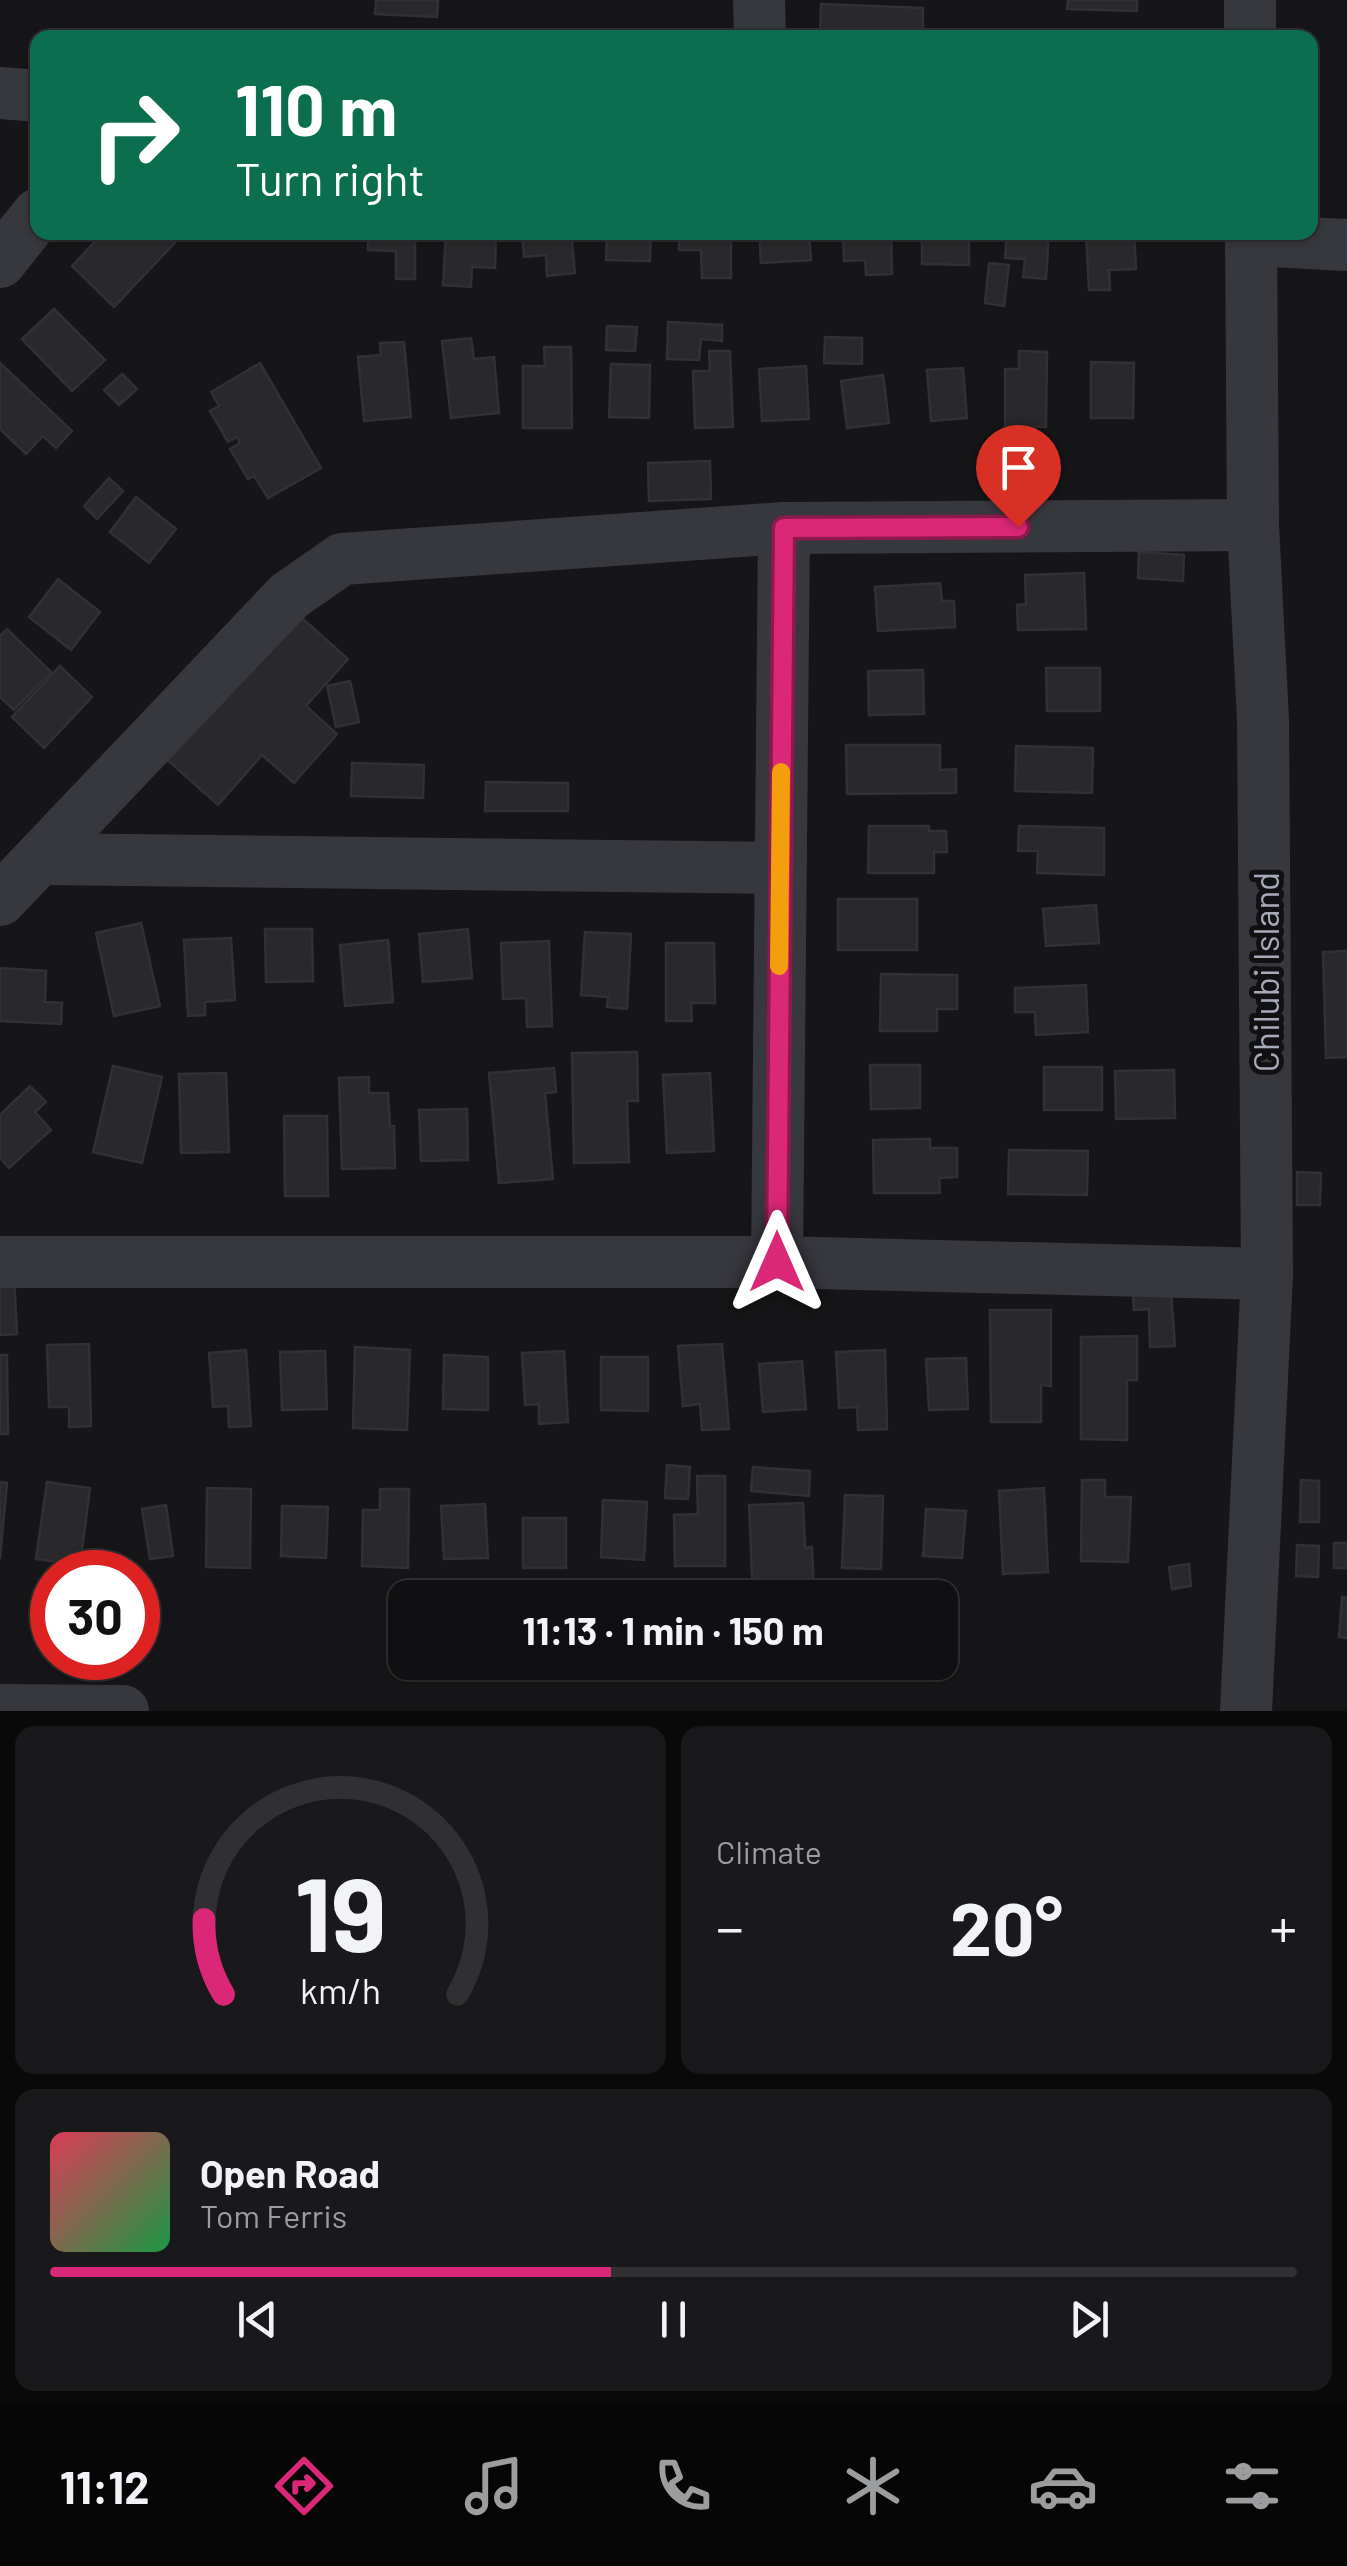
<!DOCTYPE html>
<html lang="en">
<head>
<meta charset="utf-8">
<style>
  :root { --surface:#101012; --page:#19191b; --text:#f1f3f6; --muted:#9c9d9f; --line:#303032; --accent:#db2777 }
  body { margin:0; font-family:Barlow,sans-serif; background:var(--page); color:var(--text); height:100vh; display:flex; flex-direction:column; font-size:38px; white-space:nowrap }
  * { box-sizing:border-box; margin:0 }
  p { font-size:32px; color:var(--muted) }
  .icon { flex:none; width:55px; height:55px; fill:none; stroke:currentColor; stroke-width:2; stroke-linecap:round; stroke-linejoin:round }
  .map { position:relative; height:1711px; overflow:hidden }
  .panel { display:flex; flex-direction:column; gap:15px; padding:15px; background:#09090a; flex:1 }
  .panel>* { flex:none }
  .hud { position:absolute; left:30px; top:30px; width:1288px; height:210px; border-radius:20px; box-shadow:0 2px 8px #0004,0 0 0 2px var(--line); background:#0b6e4f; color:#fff; overflow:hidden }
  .speed { position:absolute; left:30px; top:1550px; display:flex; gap:20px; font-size:50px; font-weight:700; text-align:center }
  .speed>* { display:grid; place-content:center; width:130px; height:130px; border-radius:50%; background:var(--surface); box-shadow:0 2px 8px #0004,0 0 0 2px var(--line); line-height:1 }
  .speed .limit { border:15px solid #d22; background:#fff; color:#111 }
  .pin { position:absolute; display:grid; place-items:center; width:85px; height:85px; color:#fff; margin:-102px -42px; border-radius:50% 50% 50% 0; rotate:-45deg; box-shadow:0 0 10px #0007 }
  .pin .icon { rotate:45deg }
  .me { position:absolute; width:110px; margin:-55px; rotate:0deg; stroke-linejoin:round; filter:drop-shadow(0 0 8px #0008) }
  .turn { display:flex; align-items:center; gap:35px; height:210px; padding:0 40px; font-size:45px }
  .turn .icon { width:130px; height:130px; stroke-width:2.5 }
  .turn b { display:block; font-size:70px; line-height:85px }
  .big { font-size:75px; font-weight:700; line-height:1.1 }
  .panel .widget { flex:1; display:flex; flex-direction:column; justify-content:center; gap:15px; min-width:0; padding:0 35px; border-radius:20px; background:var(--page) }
  .panel .dial { align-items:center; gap:0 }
  .dial svg { height:260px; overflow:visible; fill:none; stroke:var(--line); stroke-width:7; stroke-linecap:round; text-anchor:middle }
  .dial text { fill:var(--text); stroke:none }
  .song { display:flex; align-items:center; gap:30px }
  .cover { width:120px; height:120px; border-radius:15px; background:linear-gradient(135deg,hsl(350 70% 55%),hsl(140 70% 35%)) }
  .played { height:10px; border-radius:5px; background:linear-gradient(90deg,var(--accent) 45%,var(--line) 45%) }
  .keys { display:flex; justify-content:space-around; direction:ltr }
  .heat { display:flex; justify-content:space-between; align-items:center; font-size:55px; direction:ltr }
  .panel .tiles { flex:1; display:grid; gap:15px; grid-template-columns:1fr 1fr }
  .widget:last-child { grid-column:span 2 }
  .trip { position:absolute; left:388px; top:1580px; width:570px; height:100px; border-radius:20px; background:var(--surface); box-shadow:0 2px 8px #0004,0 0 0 2px var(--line); font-weight:700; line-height:100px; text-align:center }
  .dock { display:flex; height:160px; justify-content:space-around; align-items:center; background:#060607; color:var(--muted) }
  .dock .icon { width:70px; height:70px }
  .dock .on { color:var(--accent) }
  .dock b { font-size:45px; color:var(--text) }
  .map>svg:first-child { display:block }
</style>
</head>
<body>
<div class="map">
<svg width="1347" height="1711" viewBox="0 0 1347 1711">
  <rect width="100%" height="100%" fill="#161618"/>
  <g fill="#29292c" stroke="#313035" stroke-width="2.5">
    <polygon points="376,0 438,0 437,17 375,14"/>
    <polygon points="1068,0 1137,0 1137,11 1067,9"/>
    <polygon points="821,4 923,8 923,38 820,38"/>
    <polygon points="104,232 185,232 114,307 72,266"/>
    <polygon points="368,232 415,232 415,279 396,279 396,251 368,250"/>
    <polygon points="446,232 496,232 495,268 472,267 471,287 443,285"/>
    <polygon points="522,232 571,232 575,273 547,276 546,255 524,257"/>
    <polygon points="607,232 651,232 650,261 606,260"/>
    <polygon points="679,232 731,232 731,278 702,278 701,250 679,250"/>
    <polygon points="759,232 809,232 811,260 761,263"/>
    <polygon points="843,232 891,232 892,274 866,275 865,260 844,261"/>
    <polygon points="922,232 976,232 976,241 969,241 969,265 922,264"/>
    <polygon points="1007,232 1049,232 1046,279 1023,277 1025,259 1005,258"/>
    <polygon points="1086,232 1134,232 1136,269 1109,270 1110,290 1089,290"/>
    <polygon points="989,263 1009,265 1004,306 985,303"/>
    <polygon points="54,309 105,360 72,391 22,339"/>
    <polygon points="668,322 722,325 722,341 701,339 699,360 667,359"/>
    <polygon points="607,326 637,327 635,351 606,350"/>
    <polygon points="825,337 862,338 862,364 824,363"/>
    <polygon points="471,338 474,359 494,357 499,413 451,418 442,341"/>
    <polygon points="404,342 411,417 364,421 358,357 381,355 380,343"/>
    <polygon points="544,347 571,347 572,428 523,428 523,366 545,366"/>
    <polygon points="709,351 730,351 733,427 695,428 693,371 710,371"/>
    <polygon points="1019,351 1047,352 1046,427 1005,426 1005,369 1019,369"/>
    <polygon points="1091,362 1134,363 1133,418 1091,418"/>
    <polygon points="0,363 72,431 56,448 43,436 26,454 0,429"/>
    <polygon points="260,363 321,468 268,498 254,476 248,479 230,449 240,443 237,437 228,442 210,411 219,406 211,392"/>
    <polygon points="611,364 650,365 649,418 609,417"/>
    <polygon points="806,366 809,419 762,421 759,369"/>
    <polygon points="963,368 967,418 931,421 927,370"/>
    <polygon points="122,374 137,389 119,405 104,390"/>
    <polygon points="883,375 889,423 847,428 841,381"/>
    <polygon points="710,461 711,499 649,501 648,463"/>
    <polygon points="109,478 123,491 97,519 84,506"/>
    <polygon points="136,497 176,529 149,563 110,532"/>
    <polygon points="1139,552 1184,555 1183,581 1138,578"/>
    <polygon points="1084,573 1086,629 1018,630 1017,605 1026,604 1025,575"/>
    <polygon points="58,579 100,612 71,650 29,617"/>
    <polygon points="940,583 942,601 954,601 955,627 878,631 875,587"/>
    <polygon points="293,610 348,659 306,706 337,734 294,783 262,755 218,805 163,756"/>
    <polygon points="7,629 51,672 14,710 0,697 0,636"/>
    <polygon points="60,666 92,697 44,748 12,717"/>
    <polygon points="1046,668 1100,668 1100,711 1047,711"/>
    <polygon points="923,670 924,714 869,715 868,671"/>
    <polygon points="350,681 359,722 336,727 327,686"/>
    <polygon points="846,745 940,745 940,770 956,769 956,793 847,794"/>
    <polygon points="1016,746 1093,748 1092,793 1015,791"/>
    <polygon points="352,763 424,765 423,798 351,796"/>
    <polygon points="486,782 568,783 568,811 485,811"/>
    <polygon points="869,826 929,826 929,831 946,831 947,852 934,852 934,873 868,873"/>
    <polygon points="1019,826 1104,828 1104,875 1037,873 1038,851 1018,851"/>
    <rect x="838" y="899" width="79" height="51"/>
    <polygon points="1096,905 1099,943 1046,946 1043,909"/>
    <polygon points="141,923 160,1006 114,1016 96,933"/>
    <polygon points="265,929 312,929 313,981 266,982"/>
    <polygon points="468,929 472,978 423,982 419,934"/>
    <polygon points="585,932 631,934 627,1009 607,1007 608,997 581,995"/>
    <polygon points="231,938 235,1000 205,1002 205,1015 188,1016 184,940"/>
    <polygon points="388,940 393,1002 345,1006 340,945"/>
    <polygon points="549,941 552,1026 527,1027 526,998 503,999 501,943"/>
    <polygon points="666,943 714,943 715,1003 691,1003 692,1021 666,1021"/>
    <polygon points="1347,951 1347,1057 1326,1058 1323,952"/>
    <polygon points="0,968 46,971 45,1002 62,1003 61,1024 0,1021"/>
    <polygon points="881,974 957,975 957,1009 937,1009 937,1031 880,1031"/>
    <polygon points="1086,985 1088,1032 1036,1035 1035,1012 1015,1012 1015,988"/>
    <polygon points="637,1052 638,1101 627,1101 629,1162 574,1163 572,1053"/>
    <polygon points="870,1065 920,1065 920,1108 871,1109"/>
    <polygon points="113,1066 162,1077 142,1163 93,1152"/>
    <rect x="1044" y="1067" width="58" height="43"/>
    <polygon points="554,1068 556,1092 545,1093 553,1179 499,1183 489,1073"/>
    <polygon points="1174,1070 1175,1118 1116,1119 1115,1071"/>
    <polygon points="226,1073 229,1152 181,1153 179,1074"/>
    <polygon points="710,1073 714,1151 667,1153 663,1075"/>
    <polygon points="369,1077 369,1093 388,1093 390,1126 394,1126 395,1168 342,1169 339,1078"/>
    <polygon points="30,1086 46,1102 35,1112 51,1130 9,1168 0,1158 0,1115"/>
    <polygon points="467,1109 468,1160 421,1161 419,1110"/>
    <polygon points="284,1116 327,1116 328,1196 285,1196"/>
    <polygon points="930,1139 930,1148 957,1148 957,1177 939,1178 940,1193 874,1193 873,1140"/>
    <polygon points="1009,1150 1088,1151 1087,1195 1008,1194"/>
    <polygon points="1297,1172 1321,1173 1320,1205 1297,1205"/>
    <polygon points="0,1275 14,1275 17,1334 0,1335"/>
    <polygon points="1170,1279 1175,1346 1150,1347 1149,1309 1134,1310 1132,1281"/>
    <polygon points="990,1310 1051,1310 1051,1386 1041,1385 1041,1422 991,1422"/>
    <polygon points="1137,1336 1137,1380 1127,1380 1127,1440 1081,1439 1081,1337"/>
    <polygon points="89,1344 91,1426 69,1427 69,1407 49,1407 47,1345"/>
    <polygon points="722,1344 729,1429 702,1430 700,1404 683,1406 678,1346"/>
    <polygon points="355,1347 410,1350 407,1430 353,1428"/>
    <polygon points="246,1350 251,1426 229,1427 228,1406 213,1407 209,1353"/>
    <polygon points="885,1350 887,1429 858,1430 857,1407 839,1408 836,1352"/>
    <polygon points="325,1351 327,1409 282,1410 280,1352"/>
    <polygon points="564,1351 568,1422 539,1424 539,1404 525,1405 522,1353"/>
    <polygon points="0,1355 7,1355 8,1434 0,1434"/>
    <polygon points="444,1355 488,1357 488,1410 443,1409"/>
    <polygon points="601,1357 648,1357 648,1411 601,1410"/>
    <polygon points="966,1358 968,1409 929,1410 926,1359"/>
    <polygon points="802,1361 806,1409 763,1412 759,1364"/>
    <polygon points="667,1465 690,1467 688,1499 665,1498"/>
    <polygon points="753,1467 810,1471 809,1496 751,1491"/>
    <polygon points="697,1476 725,1476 725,1566 675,1566 674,1515 698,1514"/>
    <polygon points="1082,1480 1105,1480 1105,1497 1131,1497 1128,1562 1081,1561"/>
    <polygon points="1301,1480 1319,1481 1319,1522 1300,1522"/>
    <polygon points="0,1482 7,1483 0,1559"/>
    <polygon points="47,1482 90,1488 80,1565 36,1559"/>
    <polygon points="207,1488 251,1489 250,1568 206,1567"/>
    <polygon points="1044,1488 1048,1572 1003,1574 999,1491"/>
    <polygon points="380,1489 409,1489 408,1568 362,1566 363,1510 380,1510"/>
    <polygon points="845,1495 883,1496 881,1569 842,1568"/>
    <polygon points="603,1500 647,1502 644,1560 601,1557"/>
    <polygon points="803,1503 805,1548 812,1547 814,1598 753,1598 749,1505"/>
    <polygon points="485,1504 488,1558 444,1559 441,1506"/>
    <polygon points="166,1505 173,1556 150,1559 142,1509"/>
    <polygon points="282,1506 328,1507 326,1558 281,1556"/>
    <polygon points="926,1509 966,1511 962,1558 923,1556"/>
    <rect x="523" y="1518" width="43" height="50"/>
    <rect x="1334" y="1543" width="13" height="25"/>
    <polygon points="1297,1545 1319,1546 1318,1577 1296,1576"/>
    <polygon points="1189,1564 1191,1586 1172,1589 1169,1567"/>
    <polygon points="1342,1597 1347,1598 1347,1638 1339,1637"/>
  </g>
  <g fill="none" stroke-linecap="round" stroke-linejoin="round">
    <g stroke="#37373e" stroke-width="52">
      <polyline points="759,0 760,38"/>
      <polyline points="1250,38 1250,0"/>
      <polyline points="0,93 38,96"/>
      <polyline points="1251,240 1347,245"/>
      <polyline points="0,262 38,214"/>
      <polyline points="42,859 780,868"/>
      <polyline points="0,900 289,596 342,559 784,528 1253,525"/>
      <polyline points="0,1262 777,1262 1267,1274"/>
      <polyline points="777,1262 784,528"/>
      <polyline points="0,1710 123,1711"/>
      <polyline points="1246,1711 1267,1274 1263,720 1253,525 1251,232"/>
    </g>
  </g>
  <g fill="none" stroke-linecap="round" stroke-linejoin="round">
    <g stroke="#8e194d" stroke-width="25">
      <polyline id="route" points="777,1262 784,528 1018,527"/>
    </g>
    <use href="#route" stroke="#db2777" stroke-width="18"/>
    <polyline stroke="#f59e0b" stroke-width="18" points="779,966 781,772"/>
  </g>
  <g text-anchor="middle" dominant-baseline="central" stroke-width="10" stroke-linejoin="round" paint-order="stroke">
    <g font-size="35" fill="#a7aab9" stroke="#111113">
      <text transform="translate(1265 972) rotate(-90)">Chilubi Island</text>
    </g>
  </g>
</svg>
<div class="speed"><div class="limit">30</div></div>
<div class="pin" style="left:1018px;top:527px;background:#d93025"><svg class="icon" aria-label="arrive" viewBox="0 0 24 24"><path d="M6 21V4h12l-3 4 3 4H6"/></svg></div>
<svg class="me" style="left:777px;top:1262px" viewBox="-20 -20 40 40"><path d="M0-17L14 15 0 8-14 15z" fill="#db2777" stroke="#fff" stroke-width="4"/></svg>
<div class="trip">11:13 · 1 min · 150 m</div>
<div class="hud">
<div class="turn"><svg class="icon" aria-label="right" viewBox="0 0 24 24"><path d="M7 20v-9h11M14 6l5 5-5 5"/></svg><div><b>110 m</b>Turn right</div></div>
</div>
</div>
<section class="panel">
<div class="tiles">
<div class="widget dial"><svg viewBox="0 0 100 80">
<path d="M14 69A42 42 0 1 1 86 69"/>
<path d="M14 69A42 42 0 0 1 8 46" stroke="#db2777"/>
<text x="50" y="56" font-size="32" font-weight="700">19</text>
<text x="50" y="72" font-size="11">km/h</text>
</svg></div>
<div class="widget"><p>Climate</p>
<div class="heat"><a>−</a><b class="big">20°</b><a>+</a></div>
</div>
<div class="widget">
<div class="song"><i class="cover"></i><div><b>Open Road</b><p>Tom Ferris</p></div></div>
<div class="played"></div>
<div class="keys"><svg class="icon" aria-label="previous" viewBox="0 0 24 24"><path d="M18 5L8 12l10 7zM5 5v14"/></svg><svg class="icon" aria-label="pause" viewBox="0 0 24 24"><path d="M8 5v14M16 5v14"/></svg><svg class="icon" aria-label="next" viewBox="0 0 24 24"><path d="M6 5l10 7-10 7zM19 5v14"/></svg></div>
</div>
</div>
</section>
<nav class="dock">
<b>11:12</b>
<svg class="icon on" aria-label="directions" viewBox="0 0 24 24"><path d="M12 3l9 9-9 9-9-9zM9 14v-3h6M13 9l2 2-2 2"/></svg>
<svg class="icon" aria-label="music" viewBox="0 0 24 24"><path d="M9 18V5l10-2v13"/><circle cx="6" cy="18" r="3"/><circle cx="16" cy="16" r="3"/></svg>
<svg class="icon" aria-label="phone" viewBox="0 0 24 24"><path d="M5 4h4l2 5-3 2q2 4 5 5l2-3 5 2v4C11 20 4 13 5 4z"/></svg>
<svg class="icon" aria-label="climate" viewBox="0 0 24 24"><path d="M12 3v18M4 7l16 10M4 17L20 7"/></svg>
<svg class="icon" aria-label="car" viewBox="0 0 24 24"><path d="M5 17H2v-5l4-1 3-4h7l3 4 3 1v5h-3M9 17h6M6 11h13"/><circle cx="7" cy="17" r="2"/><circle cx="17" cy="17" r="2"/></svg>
<svg class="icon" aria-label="filters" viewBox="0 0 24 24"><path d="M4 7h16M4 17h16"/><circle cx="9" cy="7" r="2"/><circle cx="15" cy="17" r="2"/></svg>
</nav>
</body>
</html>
